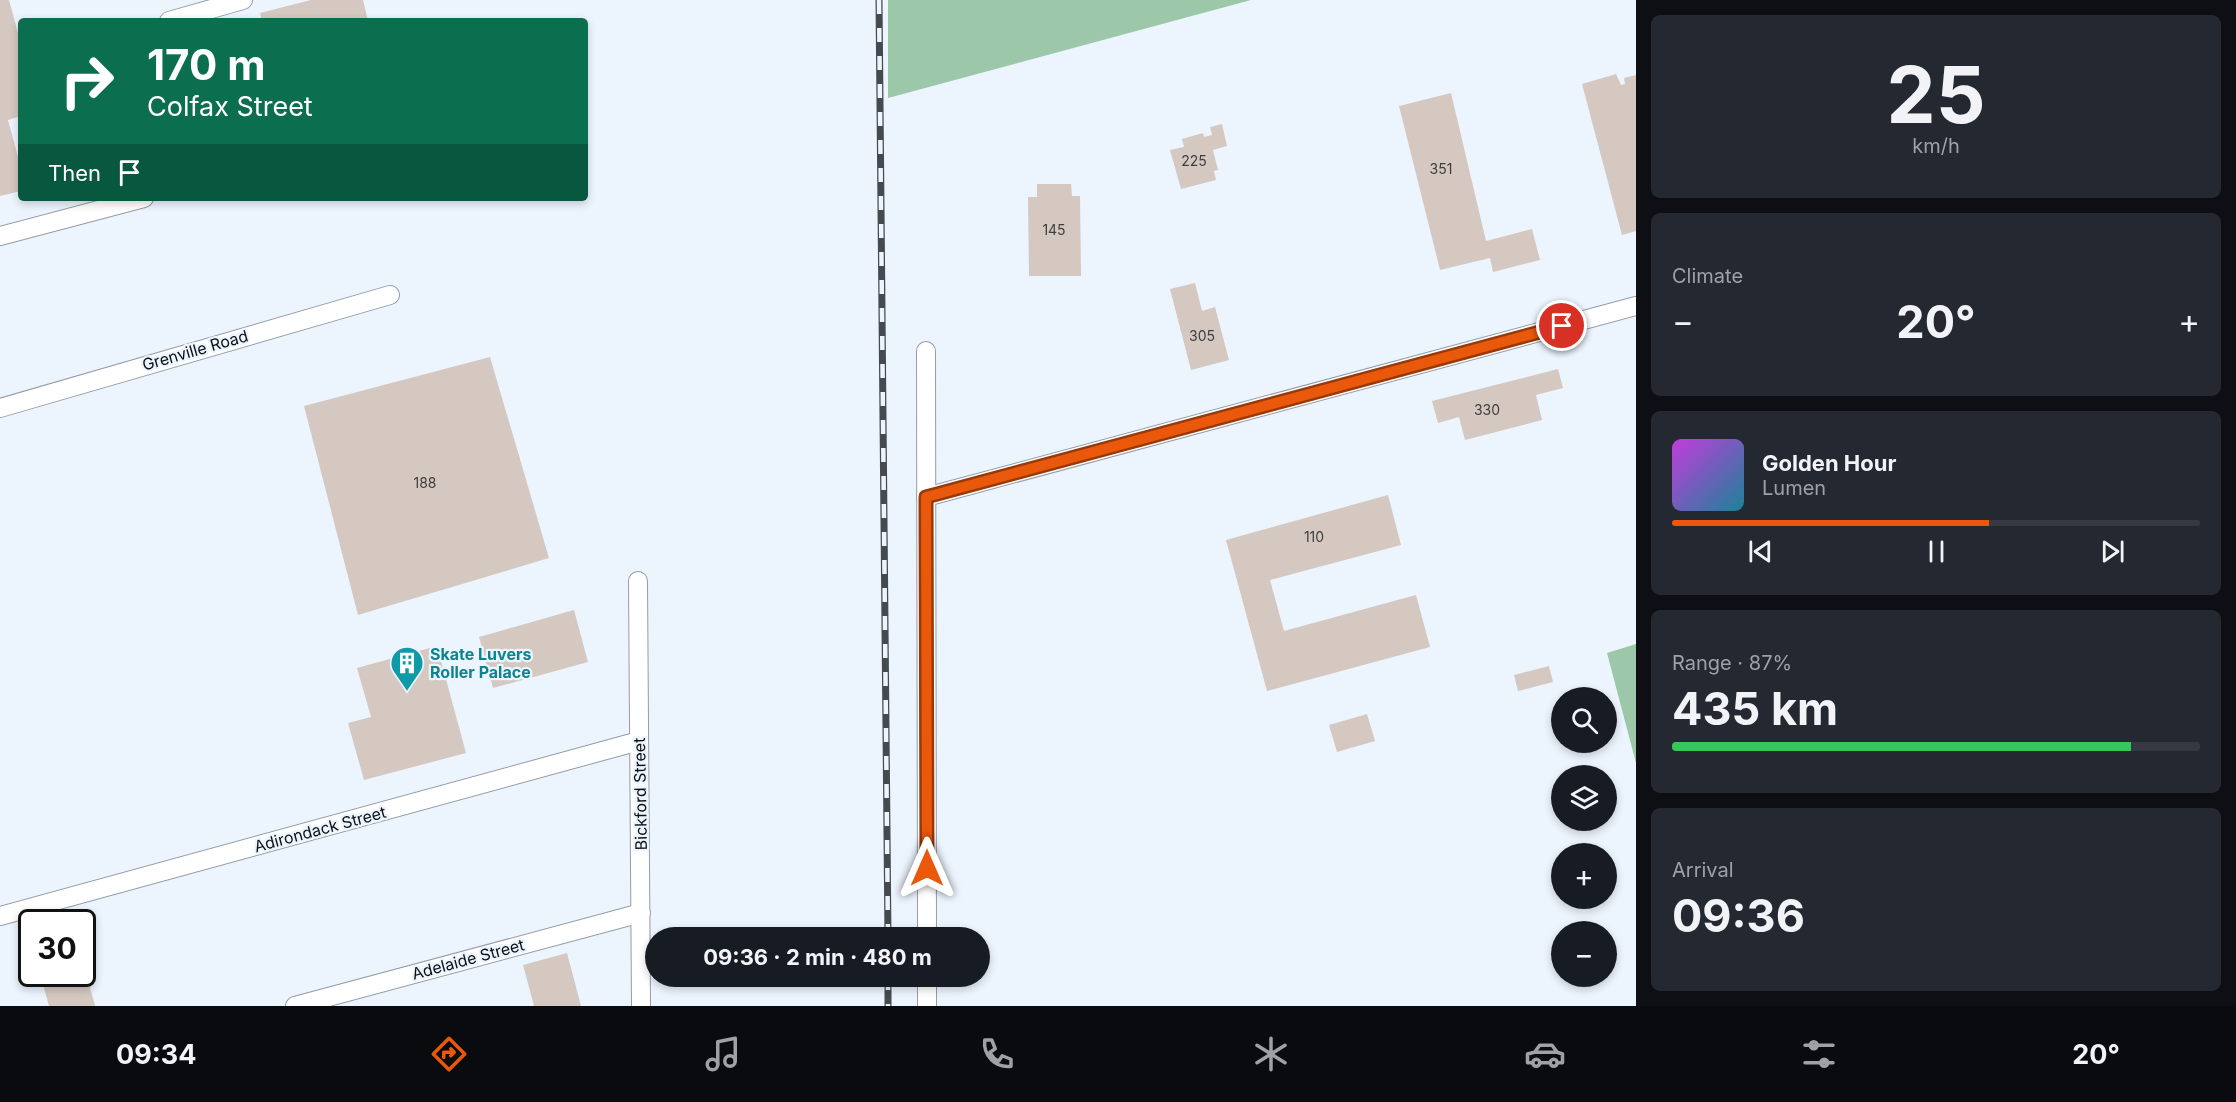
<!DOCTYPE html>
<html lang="en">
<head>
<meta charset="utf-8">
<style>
  :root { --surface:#171b24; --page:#242831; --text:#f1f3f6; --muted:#9ea1a6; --line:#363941; --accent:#ea580c }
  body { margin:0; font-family:Inter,sans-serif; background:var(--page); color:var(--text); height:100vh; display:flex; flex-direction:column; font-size:22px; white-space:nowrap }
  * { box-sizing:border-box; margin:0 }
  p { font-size:20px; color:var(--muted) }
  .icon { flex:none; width:33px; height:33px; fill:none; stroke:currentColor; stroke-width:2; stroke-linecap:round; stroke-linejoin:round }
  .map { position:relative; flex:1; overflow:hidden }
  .sheet { display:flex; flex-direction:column; gap:15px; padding:15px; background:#0d0f14; width:600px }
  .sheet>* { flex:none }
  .hud { position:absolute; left:18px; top:18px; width:570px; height:183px; border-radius:6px; box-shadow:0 3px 9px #0003; background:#0b6e4f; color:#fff; overflow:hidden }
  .tools { position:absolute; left:1551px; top:687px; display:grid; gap:12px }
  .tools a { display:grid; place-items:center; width:66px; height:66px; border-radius:50%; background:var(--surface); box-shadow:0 3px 9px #0003; font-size:30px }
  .speed { position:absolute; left:18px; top:909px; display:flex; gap:12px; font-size:30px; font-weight:700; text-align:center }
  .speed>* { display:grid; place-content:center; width:78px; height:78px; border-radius:50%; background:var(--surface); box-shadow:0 3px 9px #0003; line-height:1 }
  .speed .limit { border:3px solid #111; border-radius:9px; background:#fff; color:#111 }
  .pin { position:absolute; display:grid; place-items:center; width:51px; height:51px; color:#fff; margin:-26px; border:3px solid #fff; border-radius:50%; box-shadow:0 2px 6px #0007 }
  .me { position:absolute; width:66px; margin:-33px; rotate:0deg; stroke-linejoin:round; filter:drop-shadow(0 0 4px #0008) }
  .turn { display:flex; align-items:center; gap:21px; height:126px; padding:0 30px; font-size:27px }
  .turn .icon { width:78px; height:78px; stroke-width:2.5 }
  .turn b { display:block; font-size:42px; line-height:51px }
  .then { display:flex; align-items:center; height:57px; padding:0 30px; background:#0003; gap:12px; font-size:22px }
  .big { font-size:45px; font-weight:700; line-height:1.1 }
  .sheet .tile { flex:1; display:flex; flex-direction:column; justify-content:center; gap:9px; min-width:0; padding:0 21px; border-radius:9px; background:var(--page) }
  .sheet .dial { align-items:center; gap:0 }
  .dial b { font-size:78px; line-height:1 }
  .song { display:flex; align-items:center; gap:18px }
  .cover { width:72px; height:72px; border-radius:9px; background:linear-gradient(135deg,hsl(290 70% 55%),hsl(190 70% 35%)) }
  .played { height:6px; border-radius:3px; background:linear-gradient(90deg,var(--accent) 60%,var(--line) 60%) }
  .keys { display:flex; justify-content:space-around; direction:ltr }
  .heat { display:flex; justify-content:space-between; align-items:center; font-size:33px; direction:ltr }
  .charge { height:9px; border-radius:4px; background:linear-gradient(90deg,#34c759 87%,var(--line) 0) }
  .trip { position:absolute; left:645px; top:927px; width:345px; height:60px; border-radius:30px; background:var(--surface); box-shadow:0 3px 9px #0003; font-weight:700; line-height:60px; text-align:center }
  .tabs { display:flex; height:96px; justify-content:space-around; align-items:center; background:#090b0e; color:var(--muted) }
  .tabs .icon { width:42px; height:42px }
  .tabs .selected { color:var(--accent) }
  .tabs b { font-size:27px; color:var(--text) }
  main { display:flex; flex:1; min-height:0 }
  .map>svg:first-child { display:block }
</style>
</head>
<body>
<main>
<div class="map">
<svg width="1636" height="1006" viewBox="0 0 1636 1006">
  <rect width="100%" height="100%" fill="#ecf4fe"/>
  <g fill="#9cc7a9">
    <polygon points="888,0 1251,0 888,98"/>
    <polygon points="1636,644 1636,763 1607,653"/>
  </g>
  <g fill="#d4c8c1">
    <polygon points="0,0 9,0 21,44 21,116 8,120 21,168 21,191 0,196"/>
    <polygon points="311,0 363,0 368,21 262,21 260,13"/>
    <polygon points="1616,74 1621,85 1625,84 1624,78 1636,75 1636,231 1622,235 1582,84"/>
    <polygon points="1451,93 1486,241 1532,229 1540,260 1493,272 1490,258 1440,270 1399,106"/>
    <polygon points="1222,124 1227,146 1213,150 1218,170 1214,171 1216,180 1181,189 1170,150 1184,147 1182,139 1203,133 1204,137 1212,135 1210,127"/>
    <polygon points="1037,184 1071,184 1072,196 1080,196 1081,276 1029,276 1028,197 1037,197"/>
    <polygon points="1195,283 1202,311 1215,307 1229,360 1191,370 1170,289"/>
    <polygon points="490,357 549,558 358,615 304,406"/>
    <polygon points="1558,369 1563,388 1536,395 1542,420 1465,440 1459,417 1438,423 1432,401"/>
    <polygon points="1388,495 1401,545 1270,580 1284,631 1416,595 1430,647 1267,691 1226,540"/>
    <polygon points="574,610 588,662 493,688 479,637"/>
    <polygon points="437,646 466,753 364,780 348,723 371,717 357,668"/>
    <polygon points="1549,666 1553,682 1518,691 1514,675"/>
    <polygon points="1367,714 1375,741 1337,752 1329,725"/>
    <polygon points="567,953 581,1006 534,1006 523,965"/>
    <polygon points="83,962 95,1006 49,1006 40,974 82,974"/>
  </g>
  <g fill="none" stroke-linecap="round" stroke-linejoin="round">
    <g stroke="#959ca6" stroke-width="20">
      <g id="minor">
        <polyline points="169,21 243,0"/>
        <polyline points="0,236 144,198"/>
        <polyline points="926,351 927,938"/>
        <polyline points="0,408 390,295"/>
        <polyline points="926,497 1636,306"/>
        <polyline points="638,581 641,1006"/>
        <polyline points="0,916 639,741"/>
        <polyline points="927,976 927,1006"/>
        <polyline points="295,1006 641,913"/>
      </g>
    </g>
    <use href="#minor" stroke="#fff" stroke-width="18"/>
    <g stroke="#454a4e" stroke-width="7">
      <g id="rail">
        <polyline points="879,0 888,938"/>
        <polyline points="888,976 888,1006"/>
      </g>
    </g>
    <use href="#rail" stroke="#ecf4fe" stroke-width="4.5" stroke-dasharray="14" stroke-linecap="butt"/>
  </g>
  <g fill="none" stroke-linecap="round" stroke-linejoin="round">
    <g stroke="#983908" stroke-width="15">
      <polyline id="route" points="927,868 926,497 1562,326"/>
    </g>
    <use href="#route" stroke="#ea580c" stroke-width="10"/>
  </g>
  <defs>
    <g id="building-pin" transform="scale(1.725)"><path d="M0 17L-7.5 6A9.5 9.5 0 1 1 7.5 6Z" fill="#0f9aa8" stroke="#ecf4fe"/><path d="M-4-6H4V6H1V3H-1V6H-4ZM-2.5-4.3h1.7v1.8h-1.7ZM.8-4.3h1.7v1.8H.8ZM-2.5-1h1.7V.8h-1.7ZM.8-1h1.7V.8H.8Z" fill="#fff"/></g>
  </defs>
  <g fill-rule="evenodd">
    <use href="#building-pin" x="407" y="663"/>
  </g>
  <g text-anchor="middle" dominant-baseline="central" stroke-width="4.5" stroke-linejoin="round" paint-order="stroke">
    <g font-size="14" fill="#3f3e3e">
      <text x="1194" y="160">225</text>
      <text x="1441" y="168">351</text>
      <text x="1054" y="229">145</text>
      <text x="1202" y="335">305</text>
      <text x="1487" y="409">330</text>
      <text x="425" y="482">188</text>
      <text x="1314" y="536">110</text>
    </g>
    <g font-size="16" fill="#0d1013" stroke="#ecf4fe">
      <text transform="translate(195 350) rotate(-16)">Grenville Road</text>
      <text transform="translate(640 794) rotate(-91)">Bickford Street</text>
      <text transform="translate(320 829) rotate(-15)">Adirondack Street</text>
      <text transform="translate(468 959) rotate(-15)">Adelaide Street</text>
    </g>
    <g font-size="16" font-weight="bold" fill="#0d838f" stroke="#ecf4fe" text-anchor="start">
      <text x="430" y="654">Skate Luvers<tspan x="430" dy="18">Roller Palace</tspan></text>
    </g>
  </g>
</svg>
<div class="tools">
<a><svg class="icon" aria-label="search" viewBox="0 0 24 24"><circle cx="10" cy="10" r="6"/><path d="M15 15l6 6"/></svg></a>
<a><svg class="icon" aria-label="layers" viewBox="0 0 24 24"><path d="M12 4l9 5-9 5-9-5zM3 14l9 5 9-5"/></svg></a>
<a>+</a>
<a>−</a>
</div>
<div class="speed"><div class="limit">30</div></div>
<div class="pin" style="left:1562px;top:326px;background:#d93025"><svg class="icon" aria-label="arrive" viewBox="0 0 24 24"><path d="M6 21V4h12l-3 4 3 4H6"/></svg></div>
<svg class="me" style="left:927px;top:868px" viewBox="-20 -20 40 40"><path d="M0-17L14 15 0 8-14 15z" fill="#ea580c" stroke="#fff" stroke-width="4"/></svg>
<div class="trip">09:36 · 2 min · 480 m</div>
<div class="hud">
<div class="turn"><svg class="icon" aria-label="right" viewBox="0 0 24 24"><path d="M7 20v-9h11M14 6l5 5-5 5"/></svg><div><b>170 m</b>Colfax Street</div></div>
<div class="then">Then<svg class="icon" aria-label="arrive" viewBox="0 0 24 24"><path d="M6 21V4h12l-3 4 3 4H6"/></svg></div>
</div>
</div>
<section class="sheet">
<div class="tile dial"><b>25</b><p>km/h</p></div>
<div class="tile"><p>Climate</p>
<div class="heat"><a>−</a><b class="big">20°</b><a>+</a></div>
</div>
<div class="tile">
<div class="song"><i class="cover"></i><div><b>Golden Hour</b><p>Lumen</p></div></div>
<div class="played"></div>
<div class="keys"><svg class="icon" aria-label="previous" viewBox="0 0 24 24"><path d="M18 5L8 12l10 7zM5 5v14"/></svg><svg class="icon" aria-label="pause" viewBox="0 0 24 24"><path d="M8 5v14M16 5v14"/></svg><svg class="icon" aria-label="next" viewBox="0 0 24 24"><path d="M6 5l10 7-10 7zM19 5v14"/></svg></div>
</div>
<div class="tile"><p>Range · 87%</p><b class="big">435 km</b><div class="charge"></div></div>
<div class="tile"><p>Arrival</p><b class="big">09:36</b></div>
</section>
</main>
<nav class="tabs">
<b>09:34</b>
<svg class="icon selected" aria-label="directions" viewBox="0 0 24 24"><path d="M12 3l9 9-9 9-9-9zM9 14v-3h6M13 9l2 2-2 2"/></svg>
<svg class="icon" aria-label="music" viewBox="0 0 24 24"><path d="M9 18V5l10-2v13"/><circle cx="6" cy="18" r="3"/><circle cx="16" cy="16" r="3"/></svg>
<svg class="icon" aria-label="phone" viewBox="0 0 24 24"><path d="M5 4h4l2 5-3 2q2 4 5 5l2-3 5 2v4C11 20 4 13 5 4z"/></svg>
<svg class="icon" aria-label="climate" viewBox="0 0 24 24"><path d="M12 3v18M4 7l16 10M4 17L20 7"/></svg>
<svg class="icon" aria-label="car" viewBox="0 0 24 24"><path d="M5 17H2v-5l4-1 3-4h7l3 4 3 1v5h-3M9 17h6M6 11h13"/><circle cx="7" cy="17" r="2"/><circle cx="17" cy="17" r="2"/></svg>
<svg class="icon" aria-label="filters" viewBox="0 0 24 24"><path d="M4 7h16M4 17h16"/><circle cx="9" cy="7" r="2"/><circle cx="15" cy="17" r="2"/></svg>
<b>20°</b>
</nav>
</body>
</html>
